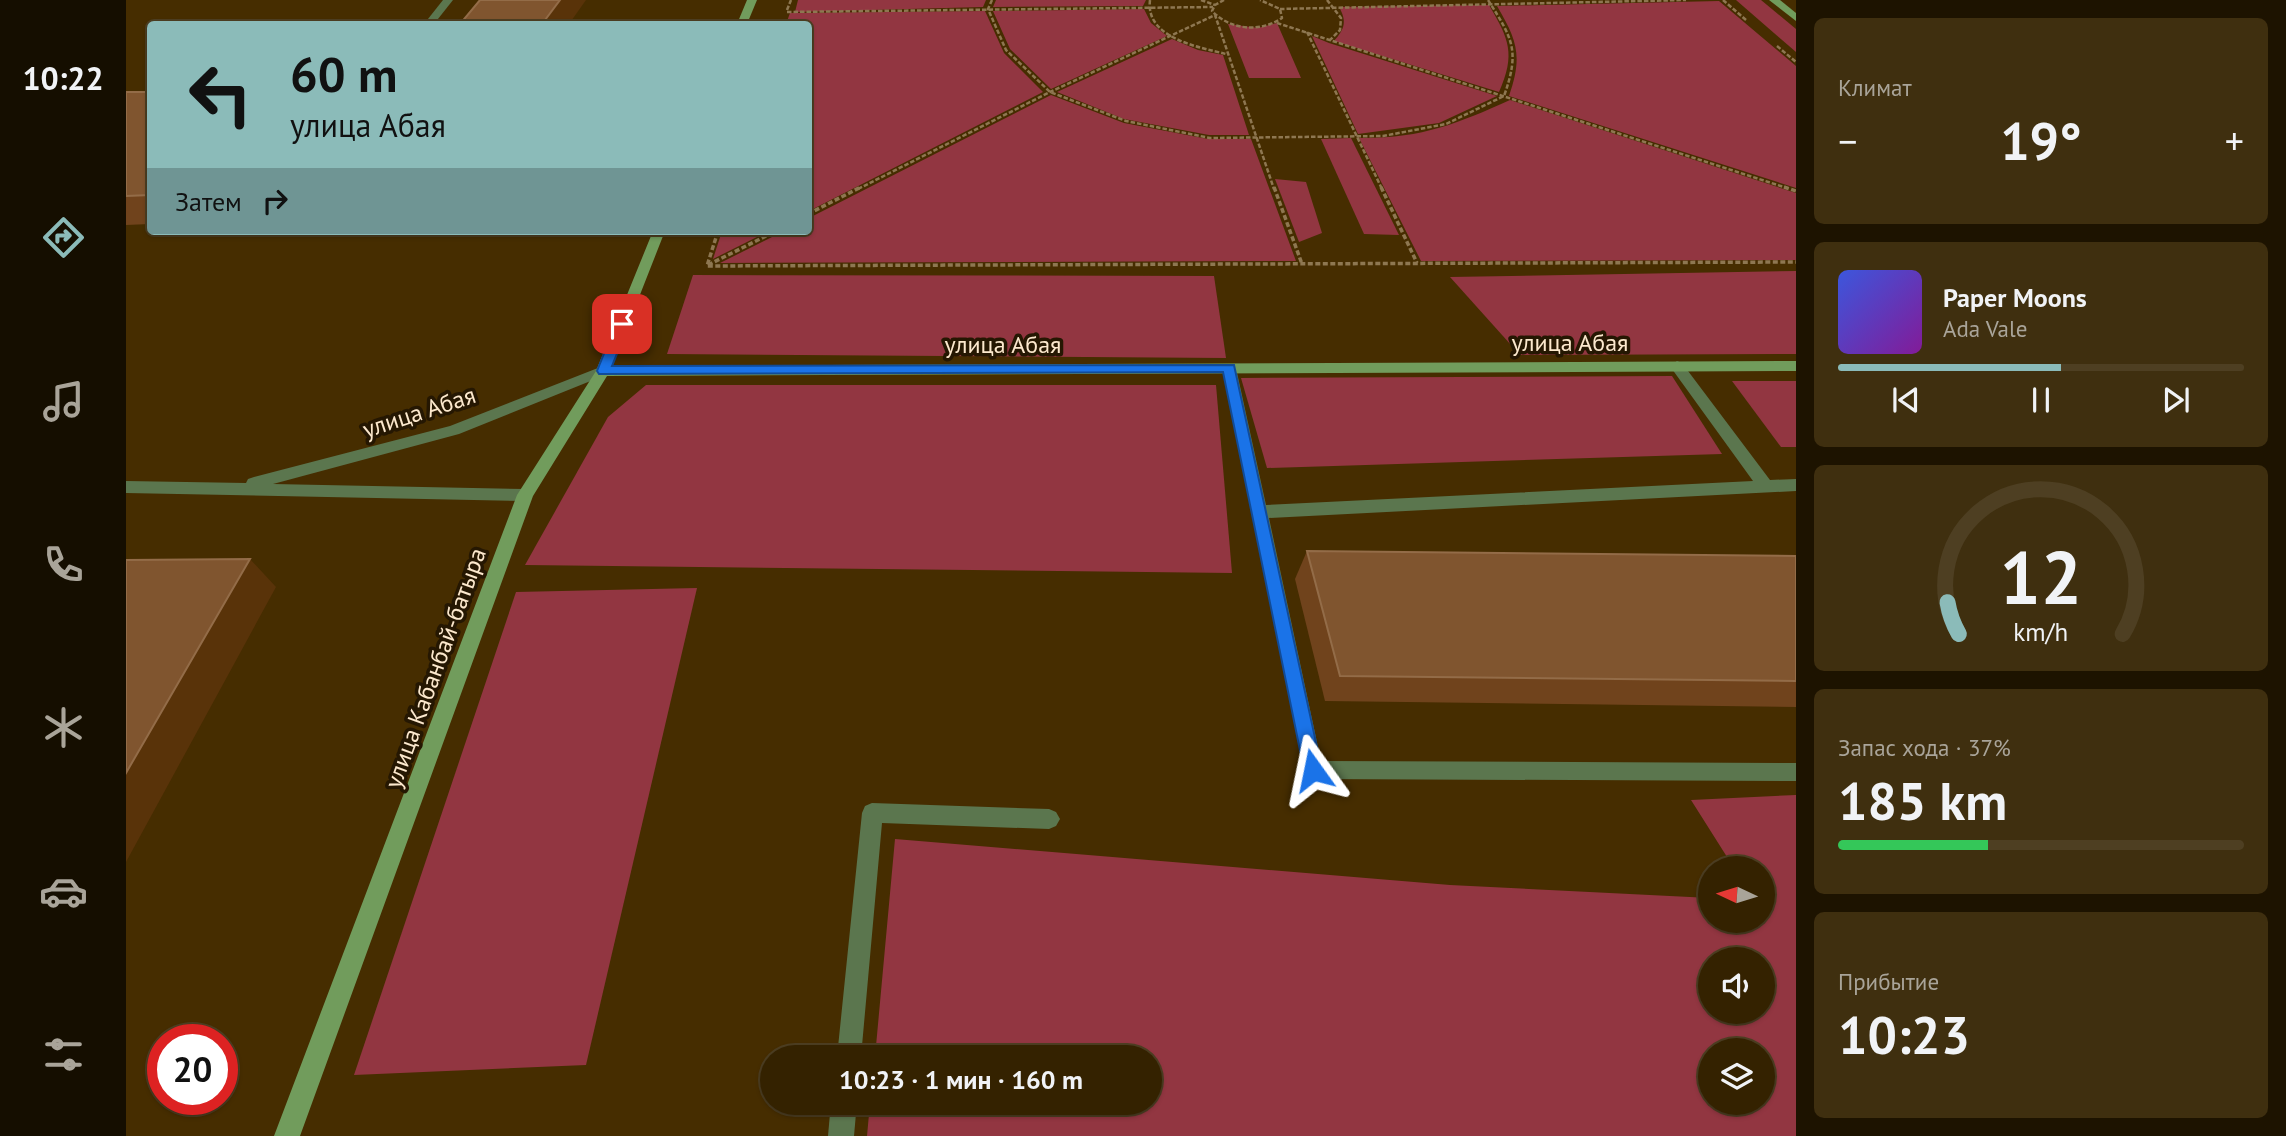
<!DOCTYPE html>
<html lang="ru">
<head>
<meta charset="utf-8">
<style>
  :root { --surface:#342200; --page:#3f2f0f; --text:#f1f3f6; --muted:#a9a499; --line:#4e3f22; --accent:#8bbbb9 }
  body { margin:0; font-family:"PT Sans",sans-serif; background:var(--page); color:var(--text); height:100vh; display:flex; flex-direction:column; font-size:26px; white-space:nowrap }
  * { box-sizing:border-box; margin:0 }
  p { font-size:23px; color:var(--muted) }
  .icon { flex:none; width:38px; height:38px; fill:none; stroke:currentColor; stroke-width:2; stroke-linecap:round; stroke-linejoin:round }
  .map { position:relative; flex:1; overflow:hidden }
  .details { display:flex; flex-direction:column; gap:18px; padding:18px; background:#1d1300; width:490px }
  .details>* { flex:none }
  .top-card { position:absolute; left:21px; top:21px; width:665px; height:214px; border-radius:7px; box-shadow:0 2px 5px #0004,0 0 0 2px var(--line); background:#8bbbb9; color:#111; overflow:hidden }
  .needle { width:46px; rotate:274deg }
  .controls { position:absolute; left:1572px; top:856px; display:grid; gap:14px }
  .controls a { display:grid; place-items:center; width:77px; height:77px; border-radius:50%; background:var(--surface); box-shadow:0 2px 5px #0004,0 0 0 2px var(--line); font-size:35px }
  .speed { position:absolute; left:21px; top:1024px; display:flex; gap:14px; font-size:35px; font-weight:700; text-align:center }
  .speed>* { display:grid; place-content:center; width:91px; height:91px; border-radius:50%; background:var(--surface); box-shadow:0 2px 5px #0004,0 0 0 2px var(--line); line-height:1 }
  .speed .limit { border:10px solid #d22; background:#fff; color:#111 }
  .pin { position:absolute; display:grid; place-items:center; width:60px; height:60px; color:#fff; margin:-30px; border-radius:14px; box-shadow:0 4px 10px #0006 }
  .me { position:absolute; width:77px; margin:-38px; rotate:348deg; stroke-linejoin:round; filter:drop-shadow(0 0 5px #0008) }
  .turn { display:flex; align-items:center; gap:24px; height:147px; padding:0 28px; font-size:32px }
  .turn .icon { width:91px; height:91px; stroke-width:2.5 }
  .turn b { display:block; font-size:49px; line-height:60px }
  .then { display:flex; align-items:center; height:66px; padding:0 28px; background:#0003; gap:14px; font-size:26px }
  .big { font-size:52px; font-weight:800; line-height:1.1 }
  .details .tile { flex:1; display:flex; flex-direction:column; justify-content:center; gap:10px; min-width:0; padding:0 24px; border-radius:10px; background:var(--page) }
  .details .dial { align-items:center; gap:0 }
  .dial svg { height:182px; overflow:visible; fill:none; stroke:var(--line); stroke-width:7; stroke-linecap:round; text-anchor:middle }
  .dial text { fill:var(--text); stroke:none }
  .song { display:flex; align-items:center; gap:21px }
  .cover { width:84px; height:84px; border-radius:10px; background:linear-gradient(135deg,hsl(230 70% 55%),hsl(290 70% 35%)) }
  .played { height:7px; border-radius:4px; background:linear-gradient(90deg,var(--accent) 55%,var(--line) 55%) }
  .keys { display:flex; justify-content:space-around; direction:ltr }
  .heat { display:flex; justify-content:space-between; align-items:center; font-size:38px; direction:ltr }
  .charge { height:10px; border-radius:5px; background:linear-gradient(90deg,#34c759 37%,var(--line) 0) }
  .trip { position:absolute; left:634px; top:1045px; width:402px; height:70px; border-radius:35px; background:var(--surface); box-shadow:0 2px 5px #0004,0 0 0 2px var(--line); font-weight:800; line-height:70px; text-align:center }
  main { display:flex; flex:1; min-height:0 }
  .menu { display:flex; flex-direction:column; width:126px; justify-content:space-around; align-items:center; background:#150e00; color:var(--muted) }
  .menu .icon { width:49px; height:49px }
  .menu .on { color:var(--accent) }
  .menu b { font-size:32px; color:var(--text) }
  .map>svg:first-child { display:block }
</style>
</head>
<body>
<main>
<nav class="menu">
<b>10:22</b>
<svg class="icon on" aria-label="directions" viewBox="0 0 24 24"><path d="M12 3l9 9-9 9-9-9zM9 14v-3h6M13 9l2 2-2 2"/></svg>
<svg class="icon" aria-label="music" viewBox="0 0 24 24"><path d="M9 18V5l10-2v13"/><circle cx="6" cy="18" r="3"/><circle cx="16" cy="16" r="3"/></svg>
<svg class="icon" aria-label="phone" viewBox="0 0 24 24"><path d="M5 4h4l2 5-3 2q2 4 5 5l2-3 5 2v4C11 20 4 13 5 4z"/></svg>
<svg class="icon" aria-label="climate" viewBox="0 0 24 24"><path d="M12 3v18M4 7l16 10M4 17L20 7"/></svg>
<svg class="icon" aria-label="car" viewBox="0 0 24 24"><path d="M5 17H2v-5l4-1 3-4h7l3 4 3 1v5h-3M9 17h6M6 11h13"/><circle cx="7" cy="17" r="2"/><circle cx="17" cy="17" r="2"/></svg>
<svg class="icon" aria-label="filters" viewBox="0 0 24 24"><path d="M4 7h16M4 17h16"/><circle cx="9" cy="7" r="2"/><circle cx="15" cy="17" r="2"/></svg>
</nav>
<div class="map">
<svg width="1670" height="1136" viewBox="0 0 1670 1136">
  <rect width="100%" height="100%" fill="#462d00"/>
  <g fill="#923641" fill-rule="evenodd">
    <polygon points="672,0 860,0 857,7 669,12"/>
    <polygon points="870,0 1020,0 1017,6 867,7"/>
    <polygon points="1610,0 1635,0 1670,29 1670,52"/>
    <path d="M 1593,1 L 1670,66 L 1670,188 L 1383,96 C 1397,56 1391,40 1371,6 Z"/>
    <path d="M 1363,5 C 1383,39 1390,54 1373,92 L 1208,41 C 1219,29 1221,21 1213,7 Z"/>
    <polygon points="1018,9 1025,23 1041,36 925,89 884,49 867,11"/>
    <polygon points="859,11 878,53 917,92 683,211 682,24 660,24 664,13"/>
    <polygon points="1151,23 1175,78 1123,78 1102,24 1132,28"/>
    <polygon points="1186,36 1203,43 1371,96 1313,123 1232,134"/>
    <polygon points="1046,39 1072,50 1097,55 1123,135 1083,135 998,119 931,92"/>
    <polygon points="925,95 998,123 1082,139 1125,139 1170,261 594,263 658,231 682,231 683,218"/>
    <path d="M 1384,100 L 1670,193 L 1670,260 L 1295,261 L 1233,138 C 1293,139 1331,124 1384,100 Z"/>
    <polygon points="1225,138 1273,235 1238,234 1195,139"/>
    <polygon points="1149,179 1180,182 1196,233 1173,242"/>
    <polygon points="596,231 643,231 587,259"/>
    <polygon points="1670,271 1670,354 1394,355 1324,277"/>
    <polygon points="567,275 1088,276 1100,358 541,354"/>
    <polygon points="1546,376 1596,454 1141,468 1115,378"/>
    <polygon points="1606,381 1670,381 1670,447 1655,447"/>
    <polygon points="520,385 1090,385 1106,573 399,565 482,417"/>
    <polygon points="571,588 460,1065 228,1075 390,592"/>
    <path d="M 1670,795 L 1670,1136 L 741,1136 L 744,1103 L 1024,1102 L 1024,1057 L 749,1057 L 769,839 L 1324,885 L 1584,898 L 1584,920 L 1636,920 L 1636,868 L 1608,868 L 1565,800 ZM 1584,959 L 1636,959 L 1636,1012 L 1584,1012 ZM 1584,1050 L 1636,1050 L 1636,1102 L 1584,1102 Z"/>
  </g>
  <g fill="none" stroke-linecap="round" stroke-linejoin="round">
    <g stroke="#8e7751" stroke-width="2.5" stroke-dasharray="4.5 2" stroke-linecap="butt">
      <path d="M 866,0 L 862,9 L 880,50 L 924,92 L 1000,121 L 1084,138 L 1257,136 L 1320,124 L 1378,96 C 1394,51 1387,39 1362,0"/>
      <path d="M 1024,0 C 1019,38 1072,47 1100,54"/>
      <polyline points="1075,0 1089,5"/>
      <path d="M 1098,0 L 1089,5 L 1086,11 C 1104,30 1134,33 1156,18 L 1154,9 L 1134,0"/>
      <polyline points="1201,0 1215,18 1214,30 1203,41"/>
      <polyline points="1597,0 1620,20"/>
      <polyline points="1154,9 1560,0"/>
      <polyline points="661,10 665,0"/>
      <polyline points="661,12 1087,7"/>
      <polyline points="1151,23 1664,189"/>
      <polyline points="1181,32 1256,189"/>
      <polyline points="1651,46 1670,62"/>
      <polyline points="732,189 924,92 1089,15 1148,189"/>
    </g>
    <g stroke="#8e7751" stroke-width="3.5" stroke-dasharray="5 2.5" stroke-linecap="butt">
      <polyline points="1148,187 1176,264"/>
      <polyline points="1255,187 1291,263"/>
      <polyline points="1658,187 1670,191"/>
      <polyline points="682,214 735,187"/>
      <polyline points="592,231 581,266 1670,262"/>
      <polyline points="582,265 650,231"/>
    </g>
    <g fill="#5b764e" fill-rule="evenodd">
      <polygon points="317,0 327,0 308,24 298,24"/>
      <polygon points="1551,361 1556,363 1644,480 1670,479 1670,491 1143,518 1195,761 1670,763 1670,781 1187,779 1180,777 1096,368 1098,365 1108,365 1110,368 1140,505 1627,481 1546,369 1544,366"/>
      <polygon points="746,803 923,809 930,812 934,819 930,826 923,829 756,823 735,1057 711,1057 736,813 739,806"/>
      <polygon points="705,1102 731,1102 728,1136 702,1136"/>
    </g>
    <polygon fill="#5b764e" fill-rule="evenodd" points="477,366 482,368 484,371 482,374 333,434 147,484 399,489 407,495 399,501 0,493 0,481 120,483 122,479 128,477 324,426"/>
    <g fill="#719c5c" fill-rule="evenodd">
      <polygon points="621,0 631,0 621,24 611,24"/>
      <polygon points="1643,0 1654,0 1670,13 1670,21"/>
      <polygon points="527,231 539,231 486,366 1670,361 1670,371 481,376 407,496 174,1136 148,1136 391,495 470,371"/>
    </g>
  </g>
  <g fill="#70431c">
    <polygon points="0,92 24,92 24,224 0,225"/>
    <polygon points="1181,551 1670,556 1670,707 1199,701 1169,579"/>
  </g>
  <g fill="#593309">
    <polygon points="434,0 460,0 443,24 416,24"/>
    <polygon points="124,559 150,587 0,862 0,773"/>
  </g>
  <g fill="#80552f" stroke="#936c48" stroke-width="2">
    <polygon points="354,0 434,0 416,24 334,24"/>
    <polygon points="0,92 24,92 24,195 0,196"/>
    <polygon points="1181,551 1670,556 1670,681 1214,676"/>
    <polygon points="124,559 0,773 0,560"/>
  </g>
  <polygon fill="#1a73e8" stroke="#114b97" stroke-width="2" points="496,320 503,324 486,366 1108,365 1196,770 1193,776 1187,779 1180,776 1178,770 1097,372 473,374 471,371 490,324"/>
  <g text-anchor="middle" dominant-baseline="central" stroke-width="7" stroke-linejoin="round" paint-order="stroke">
    <g font-size="24" fill="#fce8cd" stroke="#251702">
      <text x="1444" y="342">улица Абая</text>
      <text x="877" y="344">улица Абая</text>
      <text transform="translate(293 412) rotate(-18)">улица Абая</text>
      <text transform="translate(309 668) rotate(-70)">улица Кабанбай-батыра</text>
    </g>
  </g>
</svg>
<div class="controls">
<a><svg class="needle" viewBox="-14 -14 28 28"><path d="M0-13l5 13h-10z" fill="#e53935"/><path d="M0 13l5-13h-10z" fill="#a9a499"/></svg></a>
<a><svg class="icon" aria-label="sound" viewBox="0 0 24 24"><path d="M4 9h4l5-4v14l-5-4H4zM17 9q2 3 0 6"/></svg></a>
<a><svg class="icon" aria-label="layers" viewBox="0 0 24 24"><path d="M12 4l9 5-9 5-9-5zM3 14l9 5 9-5"/></svg></a>
</div>
<div class="speed"><div class="limit">20</div></div>
<div class="pin" style="left:496px;top:324px;background:#d93025"><svg class="icon" aria-label="arrive" viewBox="0 0 24 24"><path d="M6 21V4h12l-3 4 3 4H6"/></svg></div>
<svg class="me" style="left:1187px;top:770px" viewBox="-20 -20 40 40"><path d="M0-17L14 15 0 8-14 15z" fill="#1a73e8" stroke="#fff" stroke-width="4"/></svg>
<div class="trip">10:23 · 1 мин · 160 m</div>
<div class="top-card">
<div class="turn"><svg class="icon" aria-label="left" viewBox="0 0 24 24"><path d="M17 20v-9H6M10 6l-5 5 5 5"/></svg><div><b>60 m</b>улица Абая</div></div>
<div class="then">Затем<svg class="icon" aria-label="right" viewBox="0 0 24 24"><path d="M7 20v-9h11M14 6l5 5-5 5"/></svg></div>
</div>
</div>
<section class="details">
<div class="tile"><p>Климат</p>
<div class="heat"><a>−</a><b class="big">19°</b><a>+</a></div>
</div>
<div class="tile">
<div class="song"><i class="cover"></i><div><b>Paper Moons</b><p>Ada Vale</p></div></div>
<div class="played"></div>
<div class="keys"><svg class="icon" aria-label="previous" viewBox="0 0 24 24"><path d="M18 5L8 12l10 7zM5 5v14"/></svg><svg class="icon" aria-label="pause" viewBox="0 0 24 24"><path d="M8 5v14M16 5v14"/></svg><svg class="icon" aria-label="next" viewBox="0 0 24 24"><path d="M6 5l10 7-10 7zM19 5v14"/></svg></div>
</div>
<div class="tile dial"><svg viewBox="0 0 100 80">
<path d="M14 69A42 42 0 1 1 86 69"/>
<path d="M14 69A42 42 0 0 1 9 55" stroke="#8bbbb9"/>
<text x="50" y="56" font-size="32" font-weight="700">12</text>
<text x="50" y="72" font-size="11">km/h</text>
</svg></div>
<div class="tile"><p>Запас хода · 37%</p><b class="big">185 km</b><div class="charge"></div></div>
<div class="tile"><p>Прибытие</p><b class="big">10:23</b></div>
</section>
</main>
</body>
</html>
